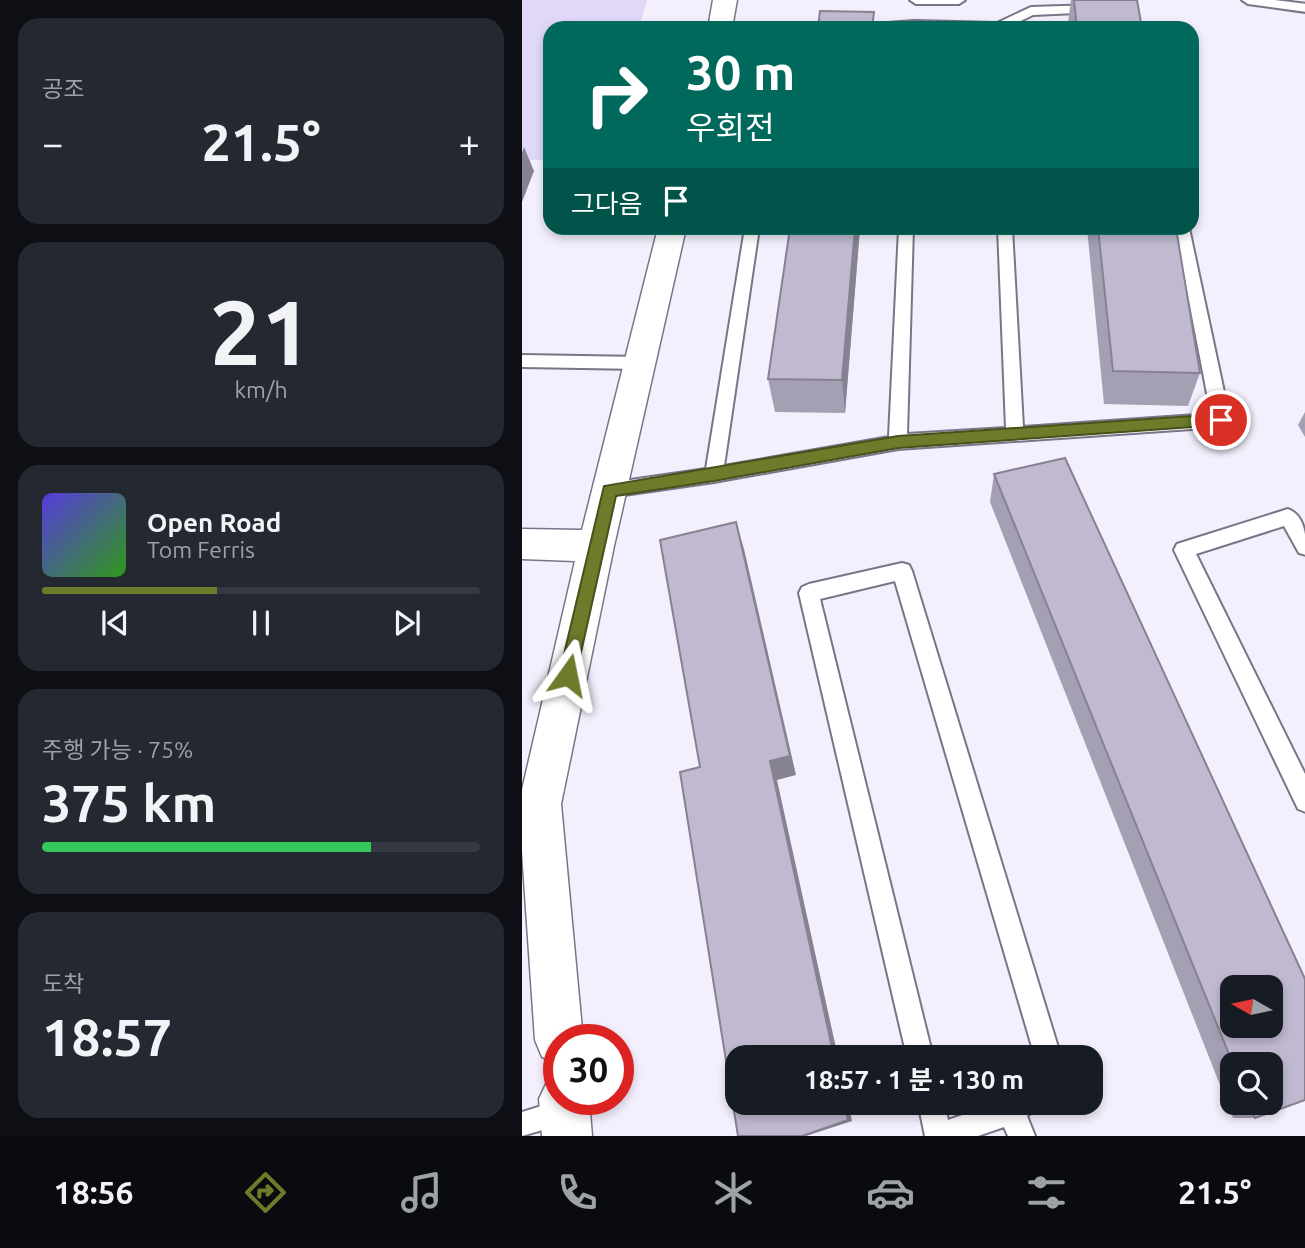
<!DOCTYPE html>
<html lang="ko">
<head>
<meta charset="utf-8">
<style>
  :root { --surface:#171b24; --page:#242831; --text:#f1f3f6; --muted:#9ea1a6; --line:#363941; --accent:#6c7c2b }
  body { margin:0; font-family:Ubuntu,"Noto Sans KR",sans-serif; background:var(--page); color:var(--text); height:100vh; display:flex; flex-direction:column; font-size:26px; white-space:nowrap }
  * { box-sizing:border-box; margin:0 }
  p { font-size:23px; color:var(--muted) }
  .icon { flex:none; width:38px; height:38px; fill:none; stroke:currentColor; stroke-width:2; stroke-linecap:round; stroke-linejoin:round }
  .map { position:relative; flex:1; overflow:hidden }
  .drawer { display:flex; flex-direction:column; gap:18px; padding:18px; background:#0d0f14; width:522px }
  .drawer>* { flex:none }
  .banner { position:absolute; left:21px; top:21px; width:656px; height:214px; border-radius:21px; box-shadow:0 4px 10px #0003; background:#00695c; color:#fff; overflow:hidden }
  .needle { width:46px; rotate:279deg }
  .controls { position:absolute; left:698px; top:975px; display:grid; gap:14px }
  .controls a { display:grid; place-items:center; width:63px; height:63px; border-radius:14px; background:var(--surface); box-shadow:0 4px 10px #0003; font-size:35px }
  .speed { position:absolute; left:21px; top:1024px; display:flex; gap:14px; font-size:35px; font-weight:700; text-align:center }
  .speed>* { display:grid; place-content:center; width:91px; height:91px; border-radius:50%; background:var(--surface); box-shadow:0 4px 10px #0003; line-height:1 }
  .speed .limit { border:10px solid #d22; background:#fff; color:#111 }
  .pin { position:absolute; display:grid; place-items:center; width:60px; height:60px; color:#fff; margin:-30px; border:4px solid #fff; border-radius:50%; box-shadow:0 2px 7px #0007 }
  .me { position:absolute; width:77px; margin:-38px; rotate:12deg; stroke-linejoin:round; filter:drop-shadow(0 0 5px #0008) }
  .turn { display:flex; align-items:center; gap:24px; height:147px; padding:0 28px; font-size:32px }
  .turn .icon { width:91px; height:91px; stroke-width:2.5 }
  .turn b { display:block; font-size:49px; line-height:60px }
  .then { display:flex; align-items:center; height:66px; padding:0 28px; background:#0003; gap:14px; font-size:26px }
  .big { font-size:52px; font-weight:700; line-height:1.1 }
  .drawer .card { flex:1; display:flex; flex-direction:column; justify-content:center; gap:10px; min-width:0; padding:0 24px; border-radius:21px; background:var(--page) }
  .drawer .dial { align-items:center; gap:0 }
  .dial b { font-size:91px; line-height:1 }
  .song { display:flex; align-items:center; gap:21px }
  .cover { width:84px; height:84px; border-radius:10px; background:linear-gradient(135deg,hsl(250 70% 55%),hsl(110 70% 35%)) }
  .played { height:7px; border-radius:4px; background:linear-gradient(90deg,var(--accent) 40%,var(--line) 40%) }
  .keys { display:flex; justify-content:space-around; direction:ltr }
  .heat { display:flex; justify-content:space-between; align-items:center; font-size:38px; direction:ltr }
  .charge { height:10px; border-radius:5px; background:linear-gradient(90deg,#34c759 75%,var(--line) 0) }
  .trip { position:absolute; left:203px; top:1045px; width:378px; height:70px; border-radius:21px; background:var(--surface); box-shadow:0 4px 10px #0003; font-weight:700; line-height:70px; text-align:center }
  .tabs { display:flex; height:112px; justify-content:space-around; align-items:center; background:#090b0e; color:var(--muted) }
  .tabs .icon { width:49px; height:49px }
  .tabs .active { color:var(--accent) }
  .tabs b { font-size:32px; color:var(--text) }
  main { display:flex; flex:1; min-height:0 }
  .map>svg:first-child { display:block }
</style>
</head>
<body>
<main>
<section class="drawer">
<div class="card"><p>공조</p>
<div class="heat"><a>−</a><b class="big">21.5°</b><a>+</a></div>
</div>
<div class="card dial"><b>21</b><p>km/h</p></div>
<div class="card">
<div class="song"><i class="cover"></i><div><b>Open Road</b><p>Tom Ferris</p></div></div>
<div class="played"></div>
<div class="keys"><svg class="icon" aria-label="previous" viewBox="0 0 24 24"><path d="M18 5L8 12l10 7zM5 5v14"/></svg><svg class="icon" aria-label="pause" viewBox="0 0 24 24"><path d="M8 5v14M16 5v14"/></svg><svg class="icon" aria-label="next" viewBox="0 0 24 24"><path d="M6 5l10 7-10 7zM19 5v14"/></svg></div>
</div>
<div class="card"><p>주행 가능 · 75%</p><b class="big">375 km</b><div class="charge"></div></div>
<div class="card"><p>도착</p><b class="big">18:57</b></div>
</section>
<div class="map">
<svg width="784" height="1136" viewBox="0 0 784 1136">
  <rect width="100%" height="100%" fill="#f3effd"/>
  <polygon fill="#e1d7f8" points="0,0 125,0 117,28 28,28 28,160 0,160"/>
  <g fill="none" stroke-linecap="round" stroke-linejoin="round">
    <g stroke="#7a7488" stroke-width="4">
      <g id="service">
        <polygon points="388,0 443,0 437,4 394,4"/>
        <polygon points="720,0 753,0 784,4 784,12 726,4"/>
        <polygon points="573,5 577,6 577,12 511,15 484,28 345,28 351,24 392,21 475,23 509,7"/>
        <polygon points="223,228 237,228 202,466 367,437 377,228 391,228 385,434 484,428 476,228 490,228 501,427 689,414 653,228 667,228 708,420 705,425 699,427 376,449 192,482 88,497 82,495 79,490 82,485 88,483 184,469"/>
        <polygon points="0,355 119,357 127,363 119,369 0,367"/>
        <path d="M 766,509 C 784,516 784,538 784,555 L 777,553 L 762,526 L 674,554 L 784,776 L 784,812 L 776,809 L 652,550 L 655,544 Z"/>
        <polygon points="380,563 387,565 390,571 539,1057 513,1057 373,581 298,599 411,1057 385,1057 277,593 280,587 287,584"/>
        <polygon points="42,1099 51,1103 55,1112 51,1121 0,1136 0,1112"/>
        <polygon points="396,1102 422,1102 426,1120 478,1102 515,1102 511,1111 505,1116 513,1136 486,1136 482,1127 456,1136 403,1136"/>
      </g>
    </g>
    <g stroke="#7a7488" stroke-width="3">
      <g id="minor">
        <polygon points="191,0 215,0 210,28 186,28"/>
        <polygon points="136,228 164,228 92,546 39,804 61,1040 37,1040 37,1064 20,1057 13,1040 0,851 0,790 53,561 0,559 0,529 60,530"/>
        <polygon points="37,1076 37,1099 67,1099 70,1136 20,1136 17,1099 25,1082"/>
      </g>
    </g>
    <use href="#service" fill="#fff" fill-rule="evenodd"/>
    <use href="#minor" fill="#fff" fill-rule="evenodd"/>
  </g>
  <g fill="#a59fb3" fill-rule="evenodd">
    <polygon points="549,0 615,0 620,28 546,28 546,22"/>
    <polygon points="268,228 338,228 323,413 253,412 246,379"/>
    <polygon points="565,228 654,228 678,373 666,406 582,404"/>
    <polygon points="783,412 783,437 776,425"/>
    <path d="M 543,458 L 783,979 L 783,1100 L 733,1118 L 711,1118 L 468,502 L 472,474 ZM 710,987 L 749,987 L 749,1026 L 710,1026 ZM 710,1064 L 749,1064 L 749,1102 L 710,1102 Z"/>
  </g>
  <g fill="#868292">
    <polygon points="2,147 12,171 0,202 0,153"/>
    <polygon points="333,228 338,228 323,413 320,380"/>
    <polygon points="214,522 222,549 274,775 255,780 316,1057 312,1057 248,761"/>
    <polygon points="322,1102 326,1102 330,1121 284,1136 280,1136"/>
  </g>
  <g fill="#c0b9d0" stroke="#868292" stroke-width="2" fill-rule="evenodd">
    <polygon points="552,0 615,0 620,28 555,28"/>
    <polygon points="298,11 352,12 350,28 296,28"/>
    <polygon points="268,228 333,228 320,380 246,379"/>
    <polygon points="576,228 654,228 678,373 591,371"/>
    <path d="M 543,458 L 783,979 L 783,1100 L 733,1118 L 726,1102 L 749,1102 L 749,1064 L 711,1064 L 472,474 ZM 710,987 L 749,987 L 749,1026 L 710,1026 Z"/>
    <polygon points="214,522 268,756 248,761 312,1057 215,1057 215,1102 322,1102 326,1120 280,1136 216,1136 158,772 178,767 138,540"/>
  </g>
  <polygon fill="#6c7c2b" stroke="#46511c" stroke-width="2" points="699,414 706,420 699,425 376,448 192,481 94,496 54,675 52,680 46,683 40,680 37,675 82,486 376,436"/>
</svg>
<div class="controls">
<a><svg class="needle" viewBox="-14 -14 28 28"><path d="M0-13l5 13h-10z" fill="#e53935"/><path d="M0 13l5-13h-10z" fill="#9ea1a6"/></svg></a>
<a><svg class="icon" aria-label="search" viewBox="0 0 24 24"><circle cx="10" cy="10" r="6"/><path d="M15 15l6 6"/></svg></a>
</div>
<div class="speed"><div class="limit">30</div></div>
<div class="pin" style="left:699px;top:420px;background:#d93025"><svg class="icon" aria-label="arrive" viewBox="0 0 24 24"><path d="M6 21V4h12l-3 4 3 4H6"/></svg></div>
<svg class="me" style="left:46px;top:675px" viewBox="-20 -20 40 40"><path d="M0-17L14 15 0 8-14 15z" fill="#6c7c2b" stroke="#fff" stroke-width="4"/></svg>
<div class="trip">18:57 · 1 분 · 130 m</div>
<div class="banner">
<div class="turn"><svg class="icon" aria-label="right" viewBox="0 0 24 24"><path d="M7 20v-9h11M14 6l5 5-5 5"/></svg><div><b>30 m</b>우회전</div></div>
<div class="then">그다음<svg class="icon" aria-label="arrive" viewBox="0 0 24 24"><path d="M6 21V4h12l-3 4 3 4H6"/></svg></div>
</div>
</div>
</main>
<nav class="tabs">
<b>18:56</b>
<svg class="icon active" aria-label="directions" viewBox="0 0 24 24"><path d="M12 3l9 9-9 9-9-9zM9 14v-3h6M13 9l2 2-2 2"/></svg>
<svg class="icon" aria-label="music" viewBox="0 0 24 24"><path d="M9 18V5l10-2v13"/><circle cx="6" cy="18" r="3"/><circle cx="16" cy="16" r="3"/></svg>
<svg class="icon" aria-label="phone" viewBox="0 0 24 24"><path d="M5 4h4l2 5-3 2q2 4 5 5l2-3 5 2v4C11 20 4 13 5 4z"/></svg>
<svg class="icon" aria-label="climate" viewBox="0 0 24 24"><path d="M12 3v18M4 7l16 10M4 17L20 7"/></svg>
<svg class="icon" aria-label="car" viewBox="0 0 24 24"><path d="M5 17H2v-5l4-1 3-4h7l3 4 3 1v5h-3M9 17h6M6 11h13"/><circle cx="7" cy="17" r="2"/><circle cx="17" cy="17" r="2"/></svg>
<svg class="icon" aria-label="filters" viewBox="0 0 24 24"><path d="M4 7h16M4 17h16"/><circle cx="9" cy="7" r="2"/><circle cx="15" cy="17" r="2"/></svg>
<b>21.5°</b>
</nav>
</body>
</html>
